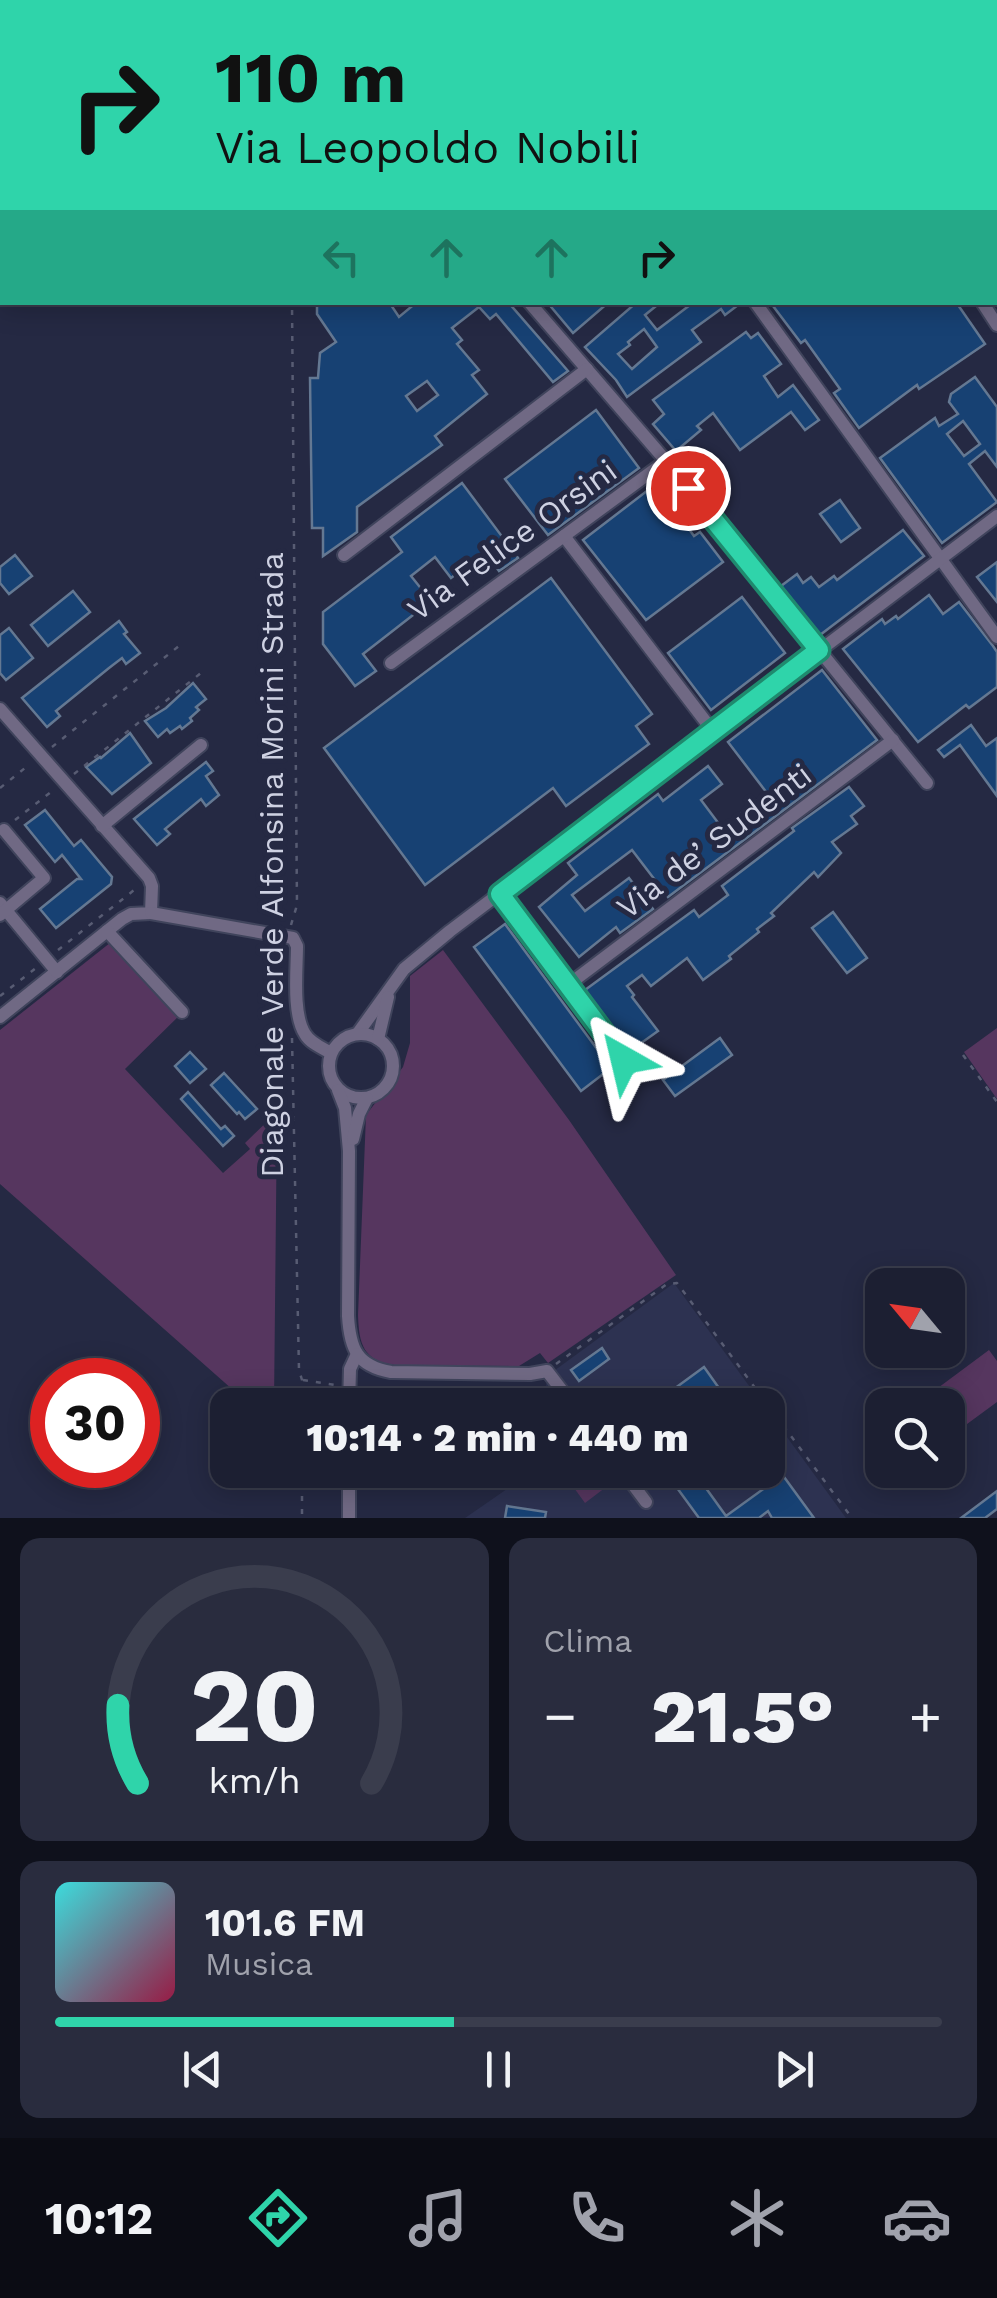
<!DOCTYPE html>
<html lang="it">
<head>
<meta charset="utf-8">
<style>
  :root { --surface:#1c1f32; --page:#292c3e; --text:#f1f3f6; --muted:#a0a2ac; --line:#3a3d4d; --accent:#2fd4aa }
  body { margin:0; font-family:"Work Sans",sans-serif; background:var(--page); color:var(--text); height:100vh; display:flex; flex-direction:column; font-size:38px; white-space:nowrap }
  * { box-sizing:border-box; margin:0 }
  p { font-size:32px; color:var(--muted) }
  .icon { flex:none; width:55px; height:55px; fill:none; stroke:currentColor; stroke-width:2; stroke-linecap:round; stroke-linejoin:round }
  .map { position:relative; height:1518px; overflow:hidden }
  .panel { display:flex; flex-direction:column; gap:20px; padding:20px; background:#0f111c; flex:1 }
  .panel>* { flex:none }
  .guide { position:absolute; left:0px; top:0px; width:998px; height:305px; box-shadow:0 5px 25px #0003,0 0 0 2px var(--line); background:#2fd4aa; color:#111; overflow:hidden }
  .needle { width:65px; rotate:299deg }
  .fabs { position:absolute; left:865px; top:1268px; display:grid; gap:20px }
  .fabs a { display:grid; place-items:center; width:100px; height:100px; border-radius:20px; background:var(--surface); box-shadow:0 5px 25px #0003,0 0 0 2px var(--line); font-size:50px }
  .speed { position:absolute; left:30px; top:1358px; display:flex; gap:20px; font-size:50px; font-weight:700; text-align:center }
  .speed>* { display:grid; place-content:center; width:130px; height:130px; border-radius:50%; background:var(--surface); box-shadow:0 5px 25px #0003,0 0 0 2px var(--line); line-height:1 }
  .speed .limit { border:15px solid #d22; background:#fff; color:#111 }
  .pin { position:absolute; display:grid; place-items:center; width:85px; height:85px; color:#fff; margin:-42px; border:5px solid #fff; border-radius:50%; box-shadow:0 2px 10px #0007 }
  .me { position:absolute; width:110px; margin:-55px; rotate:323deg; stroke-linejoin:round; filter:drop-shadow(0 0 8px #0008) }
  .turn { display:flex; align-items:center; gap:35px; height:210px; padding:0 50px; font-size:45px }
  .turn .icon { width:130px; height:130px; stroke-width:2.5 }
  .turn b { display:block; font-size:70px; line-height:85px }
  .lanes { display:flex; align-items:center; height:95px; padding:0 50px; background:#0003; justify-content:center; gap:50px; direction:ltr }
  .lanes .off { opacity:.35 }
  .big { font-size:75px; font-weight:800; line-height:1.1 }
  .panel .tile { flex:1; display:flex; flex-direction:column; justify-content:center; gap:15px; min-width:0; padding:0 35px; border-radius:20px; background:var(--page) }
  .panel .dial { align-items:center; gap:0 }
  .dial svg { height:260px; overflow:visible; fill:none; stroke:var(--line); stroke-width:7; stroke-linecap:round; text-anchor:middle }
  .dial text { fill:var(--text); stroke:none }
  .song { display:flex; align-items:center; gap:30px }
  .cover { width:120px; height:120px; border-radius:15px; background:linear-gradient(135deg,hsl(180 70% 55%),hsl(340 70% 35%)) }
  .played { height:10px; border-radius:5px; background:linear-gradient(90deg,var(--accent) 45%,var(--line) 45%) }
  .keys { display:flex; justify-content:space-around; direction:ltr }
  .heat { display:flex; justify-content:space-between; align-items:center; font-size:55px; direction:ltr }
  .panel .tiles { flex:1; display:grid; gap:20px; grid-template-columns:1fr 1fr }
  .tile:last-child { grid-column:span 2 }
  .trip { position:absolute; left:210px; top:1388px; width:575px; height:100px; border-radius:20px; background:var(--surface); box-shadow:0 5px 25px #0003,0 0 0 2px var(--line); font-weight:800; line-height:100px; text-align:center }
  .tab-bar { display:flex; height:160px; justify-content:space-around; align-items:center; background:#0b0c14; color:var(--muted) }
  .tab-bar .icon { width:70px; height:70px }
  .tab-bar .selected { color:var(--accent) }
  .tab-bar b { font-size:45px; color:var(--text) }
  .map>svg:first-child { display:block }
</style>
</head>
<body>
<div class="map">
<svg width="997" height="1518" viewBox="0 0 997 1518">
  <rect width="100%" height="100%" fill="#252943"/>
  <g fill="#2d3251">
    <polygon points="674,1283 763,1405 544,1405 547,1376"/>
    <polygon points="768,1411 846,1518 465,1518 507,1489 522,1470 768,1470"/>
  </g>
  <g fill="#56365f">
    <polygon points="120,935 186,1009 125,1069 223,1173 250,1149 245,1143 277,1112 274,1405 250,1405 0,1184 0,1030"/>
    <path d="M 443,950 L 569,1120 L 676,1275 L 548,1363 L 540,1353 L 519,1366 L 395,1365 C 363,1361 359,1344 358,1315 L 366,1115 L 403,1067 L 410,1043 L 410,976 Z"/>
    <polygon points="997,1028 997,1099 964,1052"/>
    <polygon points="989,1350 997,1361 997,1402 948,1438 948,1405 921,1405 919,1402"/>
    <polygon points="561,1470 612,1470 618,1478 585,1503"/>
  </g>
  <g fill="#174173" stroke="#647892" stroke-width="2.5" fill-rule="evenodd">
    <path d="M 317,302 L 389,302 L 399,317 L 417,302 L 508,302 L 568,371 L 553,382 L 496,314 L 490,319 L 479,307 L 452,328 L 462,340 L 457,344 L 479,370 L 472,375 L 487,394 L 435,436 L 442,445 L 357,507 L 357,532 L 323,556 L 323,528 L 312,528 L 310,378 L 318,378 L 320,353 L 336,342 L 317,314 ZM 427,381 L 438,395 L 417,411 L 406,396 Z"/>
    <polygon points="547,302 609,302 573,333"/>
    <path d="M 637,302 L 661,302 L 645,315 L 657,330 L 694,302 L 742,302 L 725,315 L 721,309 L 692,330 L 701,342 L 627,397 L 616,380 L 585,347 ZM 644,329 L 657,347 L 632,369 L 618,354 L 630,345 L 628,342 Z"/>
    <polygon points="770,302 956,302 985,344 919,389 917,385 859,428 834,393 840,389 805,340 801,343"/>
    <polygon points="746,332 751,338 758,333 781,364 764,376 778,397 793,385 819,420 805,430 791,412 740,450 713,413 697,426 701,430 676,451 653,424 664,414 653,400"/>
    <path d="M 975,377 L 997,407 L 997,467 L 985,451 L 969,464 L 997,502 L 942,543 L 880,458 L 935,418 L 939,426 L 958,414 L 949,402 L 951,394 ZM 963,421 L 980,444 L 964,456 L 947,434 Z"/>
    <polygon points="596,410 639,468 548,535 505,479"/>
    <polygon points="462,483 518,558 499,571 485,552 451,578 435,557 411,576 431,601 363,654 376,671 355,686 323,644 323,612 402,552 391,537"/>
    <polygon points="656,484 694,536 700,532 723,562 646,620 583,540"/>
    <polygon points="840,500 860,528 841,542 820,514"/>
    <polygon points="903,530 924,556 820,635 781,586 797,574 803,583 811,577 819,587 834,576 837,580"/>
    <polygon points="15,555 32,576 9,594 0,583 0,567"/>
    <polygon points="997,562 997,602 977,577"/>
    <polygon points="551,578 652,714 636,726 649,744 566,806 553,788 425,885 324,748"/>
    <polygon points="73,591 90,612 48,646 31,625"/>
    <polygon points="929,595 943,614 959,602 993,646 997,652 997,687 969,708 966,705 918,742 843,649 882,619 885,624 896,616 898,619"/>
    <polygon points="742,597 785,653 711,710 668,653"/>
    <polygon points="119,621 127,632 124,634 140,653 126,664 122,658 109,668 56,711 60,716 47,727 22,698"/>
    <polygon points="9,628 33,658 6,680 0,673 0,635"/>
    <polygon points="822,670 877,740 668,897 632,850 572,895 585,911 629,878 653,909 620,933 616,927 579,957 539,907 577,875 568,863 658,794 663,801 708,766 722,784 701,800 722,828 767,793 728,742"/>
    <polygon points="193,683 206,699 196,707 199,710 190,718 192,721 182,729 180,726 170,733 167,729 158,737 145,721 166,708"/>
    <polygon points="971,725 986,746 997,738 997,796 960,745 944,757 938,750"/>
    <polygon points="130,733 151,763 112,794 86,767 100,757 101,758"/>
    <polygon points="206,762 213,771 206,776 219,795 206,806 201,799 165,829 170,834 157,845 134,819"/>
    <polygon points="849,787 864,806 851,816 857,824 832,842 841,853 818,877 814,872 771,913 774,916 757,929 759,932 729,956 731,959 703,980 687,958 651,986 642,975 627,986 634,995 632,997 658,1031 630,1051 585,990 694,910 699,917 728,895 722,886 794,831 792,828"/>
    <polygon points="45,810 74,846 81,840 112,877 111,884 56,928 40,909 77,879 81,879 62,855 55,862 25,825"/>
    <polygon points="833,912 867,958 847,973 812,928"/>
    <polygon points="505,924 611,1068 581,1091 474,947"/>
    <polygon points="720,1038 732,1055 675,1096 663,1080"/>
    <polygon points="190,1052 206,1069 190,1083 175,1066"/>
    <polygon points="224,1073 257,1109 245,1119 239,1112 237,1114 211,1085"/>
    <polygon points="188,1092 221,1129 225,1126 234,1136 223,1146 181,1099"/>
    <polygon points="602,1348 609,1359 579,1381 571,1370"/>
    <polygon points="704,1367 731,1405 652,1405"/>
    <polygon points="768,1455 814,1518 772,1518 768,1511 759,1518 699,1518 664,1470 723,1470 703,1484 726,1516 766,1487 754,1470 768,1470"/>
    <polygon points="997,1491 997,1509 985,1518 961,1518"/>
    <polygon points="507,1506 546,1512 545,1518 505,1518"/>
  </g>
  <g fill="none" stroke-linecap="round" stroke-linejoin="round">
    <g stroke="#40445c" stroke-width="16">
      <g id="minor">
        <polyline points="537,0 539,2"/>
        <polyline points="784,0 786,2"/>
        <polyline points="375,2 379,0"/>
        <polyline points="995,59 997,57"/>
        <polyline points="529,302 666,461 927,783"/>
        <polyline points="755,302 997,637"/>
        <polyline points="982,302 997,325"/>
        <polyline points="564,536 712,730"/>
        <polyline points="344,555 587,369"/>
        <polyline points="391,663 666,461"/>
        <polyline points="0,709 149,878 152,886 151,913 131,914 122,919 0,1017"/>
        <polyline points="102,826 201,745"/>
        <polyline points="500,894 624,1060"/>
        <polyline points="0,903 57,972"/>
        <path d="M 151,913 L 293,938 L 297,946 C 297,969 292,1014 305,1034 C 310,1043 322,1048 331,1053"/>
        <polyline points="0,915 44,878 4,830"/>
        <polyline points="107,931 182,1012"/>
        <polyline points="568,985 893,740"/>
        <polyline points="358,1033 404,969 450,931 997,516"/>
        <circle cx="361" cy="1066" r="32"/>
        <polyline points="378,1039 388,997"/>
        <path d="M 338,1090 L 345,1108 L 349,1151 L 348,1316 C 350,1349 357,1366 391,1372 L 530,1374 L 547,1371 L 573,1405"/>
        <polyline points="353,1139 359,1114 367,1098"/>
        <polyline points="349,1405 350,1369 357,1354"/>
        <polyline points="622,1470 646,1502"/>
        <polyline points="349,1518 349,1470"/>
      </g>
    </g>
    <g stroke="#585c73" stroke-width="2.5" stroke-dasharray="5 8" stroke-linecap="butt">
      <polyline points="289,0 289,2"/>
      <polyline points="52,747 184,642"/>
      <polyline points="74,774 206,669"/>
      <polyline points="0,788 30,764"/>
      <polyline points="15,820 56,788"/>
      <polyline points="291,925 297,905 292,302"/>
      <polyline points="58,950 138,887"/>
      <polyline points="0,996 36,968"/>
      <polyline points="292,1038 299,1370 302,1380 302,1405"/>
      <polyline points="963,1055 997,1102"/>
      <polyline points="556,1364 667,1284 677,1283 852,1518"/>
      <polyline points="303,1380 335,1385"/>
      <polyline points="302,1470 302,1518"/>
    </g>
    <use href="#minor" stroke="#706984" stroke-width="12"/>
  </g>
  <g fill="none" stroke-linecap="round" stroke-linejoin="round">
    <g stroke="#1f8a6e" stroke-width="25">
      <polyline id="route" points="624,1060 500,894 819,650 688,488"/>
    </g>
    <use href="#route" stroke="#2fd4aa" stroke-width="18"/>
  </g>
  <g text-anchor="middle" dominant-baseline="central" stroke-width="10" stroke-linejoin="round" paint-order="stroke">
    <g font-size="32" fill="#ced1e2" stroke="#252943">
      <text transform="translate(512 540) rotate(-36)">Via Felice Orsini</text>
      <text transform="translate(714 841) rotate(-37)">Via de’ Sudenti</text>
      <text transform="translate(272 865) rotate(-90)">Diagonale Verde Alfonsina Morini Strada</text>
    </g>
  </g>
</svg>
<div class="fabs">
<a><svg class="needle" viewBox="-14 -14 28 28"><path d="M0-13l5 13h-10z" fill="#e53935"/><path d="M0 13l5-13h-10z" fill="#a0a2ac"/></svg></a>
<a><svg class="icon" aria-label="search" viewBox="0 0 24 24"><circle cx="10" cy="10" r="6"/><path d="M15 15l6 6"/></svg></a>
</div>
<div class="speed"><div class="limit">30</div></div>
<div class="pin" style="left:688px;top:488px;background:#d93025"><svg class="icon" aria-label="arrive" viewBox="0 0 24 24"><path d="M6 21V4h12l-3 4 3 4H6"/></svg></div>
<svg class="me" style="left:624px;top:1060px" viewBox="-20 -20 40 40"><path d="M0-17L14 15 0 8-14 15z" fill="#2fd4aa" stroke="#fff" stroke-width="4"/></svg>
<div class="trip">10:14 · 2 min · 440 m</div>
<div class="guide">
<div class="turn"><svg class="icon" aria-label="right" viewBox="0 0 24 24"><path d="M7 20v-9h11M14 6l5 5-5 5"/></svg><div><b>110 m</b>Via Leopoldo Nobili</div></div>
<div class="lanes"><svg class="icon off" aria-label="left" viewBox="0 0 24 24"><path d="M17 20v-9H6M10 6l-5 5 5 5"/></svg><svg class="icon off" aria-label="ahead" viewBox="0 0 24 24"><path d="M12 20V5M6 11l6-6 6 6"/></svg><svg class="icon off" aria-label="ahead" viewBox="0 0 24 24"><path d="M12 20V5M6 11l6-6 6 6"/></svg><svg class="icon" aria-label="right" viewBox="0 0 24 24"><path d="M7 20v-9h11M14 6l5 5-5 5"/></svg></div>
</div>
</div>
<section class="panel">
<div class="tiles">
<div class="tile dial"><svg viewBox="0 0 100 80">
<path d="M14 69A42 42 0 1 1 86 69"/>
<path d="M14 69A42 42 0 0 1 8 45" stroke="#2fd4aa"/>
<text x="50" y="56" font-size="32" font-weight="700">20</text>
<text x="50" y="72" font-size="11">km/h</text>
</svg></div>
<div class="tile"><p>Clima</p>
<div class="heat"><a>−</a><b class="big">21.5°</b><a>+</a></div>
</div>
<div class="tile">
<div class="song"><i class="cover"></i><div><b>101.6 FM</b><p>Musica</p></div></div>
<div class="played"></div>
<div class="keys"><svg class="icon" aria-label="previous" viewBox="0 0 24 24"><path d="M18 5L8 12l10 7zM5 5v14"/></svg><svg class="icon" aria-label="pause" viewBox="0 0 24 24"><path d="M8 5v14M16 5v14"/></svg><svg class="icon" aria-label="next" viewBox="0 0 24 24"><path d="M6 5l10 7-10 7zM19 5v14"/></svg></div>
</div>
</div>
</section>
<nav class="tab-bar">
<b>10:12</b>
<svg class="icon selected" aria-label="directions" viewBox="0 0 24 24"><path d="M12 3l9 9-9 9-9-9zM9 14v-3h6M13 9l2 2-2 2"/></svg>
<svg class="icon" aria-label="music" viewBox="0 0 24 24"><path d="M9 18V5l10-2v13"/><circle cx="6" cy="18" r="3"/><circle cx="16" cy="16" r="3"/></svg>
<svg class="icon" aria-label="phone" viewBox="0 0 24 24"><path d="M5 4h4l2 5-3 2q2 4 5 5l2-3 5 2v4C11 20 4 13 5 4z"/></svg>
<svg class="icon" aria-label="climate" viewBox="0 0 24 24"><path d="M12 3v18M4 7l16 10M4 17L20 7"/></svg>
<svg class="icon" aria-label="car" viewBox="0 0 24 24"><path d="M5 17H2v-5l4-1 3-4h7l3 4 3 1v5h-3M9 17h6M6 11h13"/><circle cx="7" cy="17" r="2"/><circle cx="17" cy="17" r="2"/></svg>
</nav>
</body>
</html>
